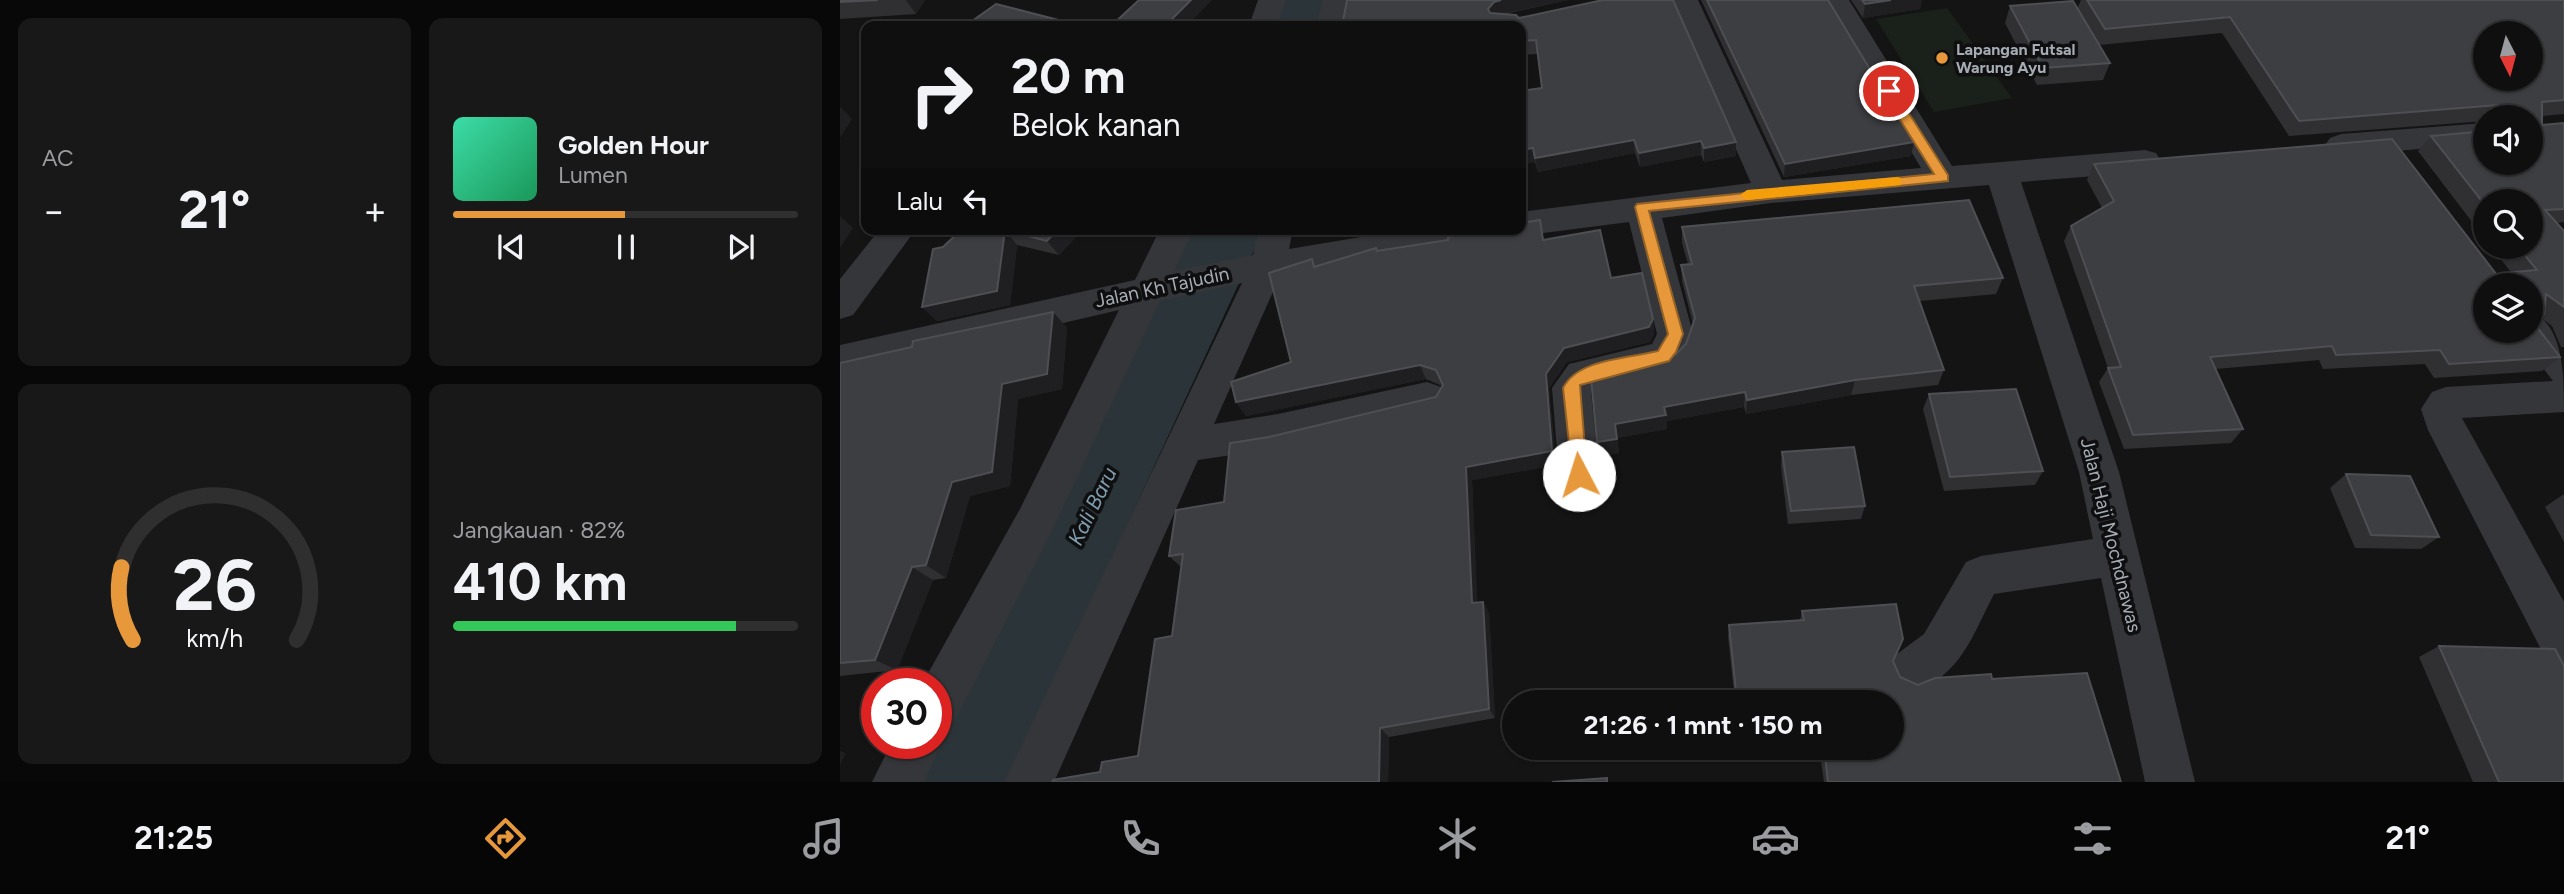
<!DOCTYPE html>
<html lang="id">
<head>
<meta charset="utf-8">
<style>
  :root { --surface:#0f0f10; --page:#181819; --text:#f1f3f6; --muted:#9b9c9f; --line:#2f2f30; --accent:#e6983b }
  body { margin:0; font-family:Figtree,sans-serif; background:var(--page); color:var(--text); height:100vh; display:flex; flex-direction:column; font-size:26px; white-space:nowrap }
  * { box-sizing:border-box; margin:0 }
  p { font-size:23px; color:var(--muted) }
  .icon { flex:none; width:38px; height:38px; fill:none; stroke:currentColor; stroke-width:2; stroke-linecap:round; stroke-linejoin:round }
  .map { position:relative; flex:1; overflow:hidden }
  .sheet { display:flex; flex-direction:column; gap:18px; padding:18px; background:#080809; width:840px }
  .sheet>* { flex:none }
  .banner { position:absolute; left:21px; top:21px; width:665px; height:214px; border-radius:14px; box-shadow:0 2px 5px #0004,0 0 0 2px var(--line); background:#0f0f10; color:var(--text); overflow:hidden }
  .needle { width:46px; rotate:174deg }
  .fabs { position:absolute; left:1633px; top:21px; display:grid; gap:14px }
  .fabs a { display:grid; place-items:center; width:70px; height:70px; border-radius:50%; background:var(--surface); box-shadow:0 2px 5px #0004,0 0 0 2px var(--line); font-size:35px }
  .speed { position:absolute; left:21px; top:668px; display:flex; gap:14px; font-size:35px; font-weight:700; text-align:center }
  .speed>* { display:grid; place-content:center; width:91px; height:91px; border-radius:50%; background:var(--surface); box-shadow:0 2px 5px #0004,0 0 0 2px var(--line); line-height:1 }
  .speed .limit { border:10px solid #d22; background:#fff; color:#111 }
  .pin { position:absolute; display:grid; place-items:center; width:60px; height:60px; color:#fff; margin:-30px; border:4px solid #fff; border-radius:50%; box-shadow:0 2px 7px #0007 }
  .me { position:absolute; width:77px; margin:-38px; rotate:355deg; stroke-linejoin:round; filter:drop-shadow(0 0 5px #0008) }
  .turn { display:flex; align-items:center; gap:24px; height:147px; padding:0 35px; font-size:32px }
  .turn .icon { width:91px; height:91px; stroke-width:2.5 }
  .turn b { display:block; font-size:49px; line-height:60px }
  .then { display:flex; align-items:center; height:66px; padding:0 35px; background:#0003; gap:14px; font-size:26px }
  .big { font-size:52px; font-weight:700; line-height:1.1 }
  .sheet .widget { flex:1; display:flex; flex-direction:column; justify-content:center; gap:10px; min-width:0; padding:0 24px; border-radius:14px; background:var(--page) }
  .sheet .dial { align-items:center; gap:0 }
  .dial svg { height:182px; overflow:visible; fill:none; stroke:var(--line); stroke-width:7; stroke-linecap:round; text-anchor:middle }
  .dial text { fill:var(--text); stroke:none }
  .song { display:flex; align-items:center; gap:21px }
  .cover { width:84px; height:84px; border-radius:10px; background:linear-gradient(135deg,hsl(160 70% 55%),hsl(150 70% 35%)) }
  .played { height:7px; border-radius:4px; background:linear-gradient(90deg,var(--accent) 50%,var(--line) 50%) }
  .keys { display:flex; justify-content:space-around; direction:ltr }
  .heat { display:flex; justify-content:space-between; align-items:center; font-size:38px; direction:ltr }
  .charge { height:10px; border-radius:5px; background:linear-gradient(90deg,#34c759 82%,var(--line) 0) }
  .sheet .tiles { flex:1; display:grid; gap:18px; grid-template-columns:repeat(2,1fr) }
  .trip { position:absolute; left:662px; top:690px; width:402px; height:70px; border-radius:35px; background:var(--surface); box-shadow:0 2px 5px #0004,0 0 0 2px var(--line); font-weight:700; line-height:70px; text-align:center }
  .menu { display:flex; height:112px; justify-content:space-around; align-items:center; background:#060606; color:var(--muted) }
  .menu .icon { width:49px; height:49px }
  .menu .active { color:var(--accent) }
  .menu b { font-size:32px; color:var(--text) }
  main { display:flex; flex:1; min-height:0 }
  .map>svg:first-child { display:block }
</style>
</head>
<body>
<main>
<section class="sheet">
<div class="tiles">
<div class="widget"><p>AC</p>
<div class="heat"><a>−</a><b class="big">21°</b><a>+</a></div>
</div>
<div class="widget">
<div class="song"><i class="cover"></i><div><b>Golden Hour</b><p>Lumen</p></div></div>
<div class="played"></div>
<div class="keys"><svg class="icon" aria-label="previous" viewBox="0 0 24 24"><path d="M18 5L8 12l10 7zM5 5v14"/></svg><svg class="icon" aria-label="pause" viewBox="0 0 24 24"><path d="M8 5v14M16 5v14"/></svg><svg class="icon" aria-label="next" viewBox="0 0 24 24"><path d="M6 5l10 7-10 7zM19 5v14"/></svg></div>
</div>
<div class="widget dial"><svg viewBox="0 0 100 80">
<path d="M14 69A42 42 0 1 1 86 69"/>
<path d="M14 69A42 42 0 0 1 9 37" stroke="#e6983b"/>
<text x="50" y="56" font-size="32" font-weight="700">26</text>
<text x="50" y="72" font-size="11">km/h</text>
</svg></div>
<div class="widget"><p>Jangkauan · 82%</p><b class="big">410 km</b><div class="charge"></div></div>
</div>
</section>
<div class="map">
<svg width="1724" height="782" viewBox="0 0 1724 782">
  <rect width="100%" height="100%" fill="#141415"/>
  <polygon fill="#1a201a" points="1107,8 1172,98 1094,112 1036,19"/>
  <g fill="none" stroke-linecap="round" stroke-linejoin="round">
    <g fill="#2b3438" fill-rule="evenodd">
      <polygon points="436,0 492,0 484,26 428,26"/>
      <polygon points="354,229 424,229 168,782 64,782 80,744 96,744 96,714"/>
    </g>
    <g fill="#35363a" fill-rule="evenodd">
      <polygon points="418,0 446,0 437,26 409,26"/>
      <polygon points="483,0 511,0 504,26 476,26"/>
      <path d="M 830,0 L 858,0 L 942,180 L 1081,168 L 981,0 L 1009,0 L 1112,166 L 1305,150 L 1316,153 L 1321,161 L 1316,169 L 1305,172 L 1181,182 L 1279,472 L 1355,782 L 1305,782 L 1261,578 L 1154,594 C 1131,638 1122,673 1073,693 L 1057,686 L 1050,670 L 1057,654 L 1084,634 L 1126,562 L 1141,556 L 1253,539 L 1239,472 L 1149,185 L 931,203 L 822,218 L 853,334 L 844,358 L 836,367 L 754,387 L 751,392 L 759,475 L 753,488 L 739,493 L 725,488 L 719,475 L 712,388 L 729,364 L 812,344 L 817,334 L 789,222 L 681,236 L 667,229 L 681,229 L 681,212 L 911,183 Z"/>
      <polygon points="1645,123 1645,143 1501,156 1490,152 1485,145 1490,138 1501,134"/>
      <polygon points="40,229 76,229 13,315 0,319 0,279"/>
      <polygon points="320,229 354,229 334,271 413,255 419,229 453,229 449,249 569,229 663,229 658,238 646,241 440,276 374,424 438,414 587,382 601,387 606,398 601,409 438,448 358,460 214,782 164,782 402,283 320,301 210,535 113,724 96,731 96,684 82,684 180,509 279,310 0,375 0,345 295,280"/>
      <path d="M 1690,311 C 1724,325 1724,375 1724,412 L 1622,418 L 1724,602 L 1724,669 L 1708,663 L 1588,430 L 1581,409 L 1592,392 L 1606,387 L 1713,381 L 1675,331 L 1690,331 Z"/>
      <polygon points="96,732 101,744 84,782 32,782 51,744 96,744"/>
    </g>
  </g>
  <g fill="#303033" fill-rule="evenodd">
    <polygon points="0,0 85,0 76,14 0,19"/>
    <polygon points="507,0 728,0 664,14 679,18 896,156 864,162 861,155 800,167 795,153 698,172 695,162 681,164 702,88 697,54 681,55 681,26"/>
    <polygon points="861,0 988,0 1071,156 944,177"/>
    <polygon points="1011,0 1082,0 1080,9 1023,18"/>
    <path d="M 1241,0 L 1724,0 L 1724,114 L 1702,116 L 1702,125 L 1724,123 L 1724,222 L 1717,223 L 1724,231 L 1724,347 L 1721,347 L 1712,326 L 1700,317 L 1694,323 L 1720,357 L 1702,371 L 1594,378 L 1585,364 L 1483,369 L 1479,360 L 1376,369 L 1403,429 L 1391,443 L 1284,449 L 1259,382 L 1268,368 L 1224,241 L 1231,226 L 1262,208 L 1247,180 L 1254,164 L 1659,277 L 1663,273 L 1671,272 L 1651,247 L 1690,247 L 1645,201 L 1645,239 L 1578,151 L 1591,136 L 1645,163 L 1690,117 L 1645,117 L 1645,121 L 1449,136 L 1382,33 L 1259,45 L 1270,63 L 1263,80 L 1197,85 L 1165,23 L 1170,6 L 1237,9 ZM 1690,285 L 1690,331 L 1645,331 Z"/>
    <polygon points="842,227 1163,278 1156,294 1080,301 1104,370 1098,385 1011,395 906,414 904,407 827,421 827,429 777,438 779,453 760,456 757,442 846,344 853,324 842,281 841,265 848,264 842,243"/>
    <polygon points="122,229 243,229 219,255 177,245 170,305 97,321 82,307 103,247"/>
    <polygon points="704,239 771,278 813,319 814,334 810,342 727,362 709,388 716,465 632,480 637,602 643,602 649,613 655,718 549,737 548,782 212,782 260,772 298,756 332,636 341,567 329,556 384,502 429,437 596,397 602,386 586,379 406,416 396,402 451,362 475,267 537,251 608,240"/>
    <polygon points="213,312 227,328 222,389 178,399 170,486 130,496 106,578 93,580 57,670 0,676 0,363 72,347"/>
    <polygon points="1089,394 1203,471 1195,485 1104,491 1083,409"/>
    <polygon points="942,452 1025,506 1021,519 948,524 941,466"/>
    <polygon points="1506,474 1599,537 1581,549 1515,548 1490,488"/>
    <polygon points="1724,494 1724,542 1705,507"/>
    <polygon points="962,611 1053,661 1060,677 1078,685 1152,679 1281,782 984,782 979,747 1052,747 1052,702 895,702 888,637 889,625 960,620"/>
    <polygon points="1599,646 1724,782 1633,782 1579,657"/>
  </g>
  <g fill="#1f1f21">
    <polygon points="66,0 85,0 76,14"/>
    <polygon points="351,0 372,0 347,26 325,26"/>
    <polygon points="661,0 728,0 656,15 651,23 648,9 654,2"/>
    <polygon points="1051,0 1082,0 1080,9 1023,18 1025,4"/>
    <polygon points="0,106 12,119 0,138"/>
    <polygon points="794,140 795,153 698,172 695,158"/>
    <polygon points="861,141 861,155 800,167 799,153"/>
    <polygon points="896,142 896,156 864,162 864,148"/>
    <polygon points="1074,142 1071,156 944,177 945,164"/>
    <polygon points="693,148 695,162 681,164 681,150"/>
    <polygon points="0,216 13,228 0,248"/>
    <polygon points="218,229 243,229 219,255 207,241"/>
    <polygon points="165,230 177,245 170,305 97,321 82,307"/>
    <polygon points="213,312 227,328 222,389 178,399 170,486 130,496 106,578 86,565 112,482 162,384"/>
    <polygon points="813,319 814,334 810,342 727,362 709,388 716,465 632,480 638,614 632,603 626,467 706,374 724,348"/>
    <polygon points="580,365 586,379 406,416 396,402"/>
    <polygon points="1015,380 1011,395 906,414 907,400"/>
    <polygon points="905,392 904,407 827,421 827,429 777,438 779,453 760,456 757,442 775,424 824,407"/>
    <polygon points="72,567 93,580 57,670 35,660"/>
    <polygon points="643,602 649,613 655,718 649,709"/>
    <polygon points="540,728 549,737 548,782 539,782"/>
    <polygon points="0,751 6,753 0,765"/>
  </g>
  <g fill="#3d3e41" stroke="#4d4f53" stroke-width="2" fill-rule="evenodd">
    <polygon points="0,0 38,0 0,2"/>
    <polygon points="299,0 351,0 325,26 271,26"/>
    <polygon points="507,0 661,0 654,2 648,9 650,13 676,15 679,18 763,0 833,0 896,142 864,148 861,141 799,153 794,140 695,158 693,148 681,150 681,91 702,88 696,40 681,41 681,26 502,26"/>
    <polygon points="867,0 988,0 1074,142 945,164"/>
    <polygon points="1022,0 1051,0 1025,4"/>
    <path d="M 1247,0 L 1724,0 L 1724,100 L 1702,102 L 1702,125 L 1724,123 L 1724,209 L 1705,210 L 1724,231 L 1724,307 L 1706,294 L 1704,314 L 1690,316 L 1690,285 L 1645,285 L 1645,331 L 1690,331 L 1690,318 L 1720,357 L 1609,364 L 1600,350 L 1496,355 L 1492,346 L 1370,357 L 1403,429 L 1293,435 L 1268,368 L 1281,367 L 1231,226 L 1274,201 L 1254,164 L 1552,139 L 1660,279 L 1663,273 L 1697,270 L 1678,247 L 1690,247 L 1690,201 L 1645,201 L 1645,205 L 1591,136 L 1645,131 L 1645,163 L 1690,163 L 1690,117 L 1660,117 L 1661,107 L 1658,105 L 1459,121 L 1390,17 L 1265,29 ZM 1645,33 L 1690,33 L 1690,79 L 1645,79 Z"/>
    <polygon points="1233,1 1270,63 1203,68 1170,6"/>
    <polygon points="156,4 242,26 125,26"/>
    <polygon points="1129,200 1163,278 1074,286 1104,370 1015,380 907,400 905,392 824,407 826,415 775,424 777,439 757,442 751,378 753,374 836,354 846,344 855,318 841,265 852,264 842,227"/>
    <polygon points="700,220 703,240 760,230 771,278 802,273 813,319 809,327 724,348 706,374 712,451 626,467 632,603 643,602 649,709 540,728 539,782 212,782 213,780 260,772 262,762 298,756 315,639 332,636 343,554 329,556 336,510 384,502 390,443 429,437 596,397 603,385 596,370 580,365 396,402 391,382 451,362 429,273 472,259 474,267 536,248 537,251 608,240 608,237 656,229 681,229 681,223"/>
    <polygon points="122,229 218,229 207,241 165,230 157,291 82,307 93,249 103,247"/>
    <polygon points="213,312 207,374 162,384 152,472 112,482 86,565 72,567 35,660 0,663 0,363 72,347 73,341"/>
    <polygon points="1176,389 1203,471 1110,477 1089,394"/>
    <polygon points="1014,447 1025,506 951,511 942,452"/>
    <polygon points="1506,474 1570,476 1599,537 1531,535"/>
    <polygon points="1056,604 1063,639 1053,661 1060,677 1078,685 1095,678 1151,674 1152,679 1247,673 1281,782 988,782 984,747 1052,747 1052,702 977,702 976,695 897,701 889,625 964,620 962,611"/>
    <polygon points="1599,646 1715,649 1724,666 1724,782 1659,782"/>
    <polygon points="767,778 767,782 712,782"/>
  </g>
  <path fill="#e6983b" stroke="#966326" stroke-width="2" d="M 1049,87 L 1053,88 L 1108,175 L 1108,181 L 809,211 L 843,334 L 836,352 L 829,361 L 740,385 L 747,475 L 739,482 L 733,480 L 723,388 C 737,359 789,358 818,351 L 828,334 L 795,207 L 797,204 L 1094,174 L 1042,91 Z"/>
  <polygon fill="#f59e0b" points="1057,177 1061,178 1061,185 907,200 900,195 907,190"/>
  <circle fill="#e6983b" stroke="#0f0f10" stroke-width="2.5" cx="1102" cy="58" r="7"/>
  <g text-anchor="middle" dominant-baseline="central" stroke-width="7" stroke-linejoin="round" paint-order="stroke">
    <g font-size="16" font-weight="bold" fill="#a6acb5" stroke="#0f0f10" text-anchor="start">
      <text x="1116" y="49">Lapangan Futsal<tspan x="1116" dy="18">Warung Ayu</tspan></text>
    </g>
    <g font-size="19" fill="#a6acb5" stroke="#0f0f10">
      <text transform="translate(322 287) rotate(-12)">Jalan Kh Tajudin</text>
      <text transform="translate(1271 535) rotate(76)">Jalan Haji Mochdnawas</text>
    </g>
    <g font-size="21" font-style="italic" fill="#7f9dae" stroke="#0f0f10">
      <text transform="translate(252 506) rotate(-64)">Kali Baru</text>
    </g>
  </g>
</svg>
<div class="fabs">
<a><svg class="needle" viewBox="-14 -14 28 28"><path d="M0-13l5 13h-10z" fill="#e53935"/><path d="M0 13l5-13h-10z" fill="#9b9c9f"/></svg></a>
<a><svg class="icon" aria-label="sound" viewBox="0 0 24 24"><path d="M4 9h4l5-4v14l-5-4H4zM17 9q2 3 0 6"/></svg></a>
<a><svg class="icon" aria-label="search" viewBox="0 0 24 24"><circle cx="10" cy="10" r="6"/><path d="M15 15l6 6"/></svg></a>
<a><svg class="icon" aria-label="layers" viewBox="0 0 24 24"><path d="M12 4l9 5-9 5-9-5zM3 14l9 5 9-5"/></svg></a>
</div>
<div class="speed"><div class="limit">30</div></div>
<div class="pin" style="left:1049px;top:91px;background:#d93025"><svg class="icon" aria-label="arrive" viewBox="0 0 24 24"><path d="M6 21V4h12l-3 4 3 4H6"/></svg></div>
<svg class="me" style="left:739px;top:475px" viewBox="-20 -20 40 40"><circle r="19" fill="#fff"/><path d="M0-13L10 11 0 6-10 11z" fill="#e6983b"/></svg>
<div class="trip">21:26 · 1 mnt · 150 m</div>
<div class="banner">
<div class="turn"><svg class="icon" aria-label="right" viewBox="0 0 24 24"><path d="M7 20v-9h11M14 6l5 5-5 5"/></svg><div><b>20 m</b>Belok kanan</div></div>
<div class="then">Lalu<svg class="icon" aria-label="left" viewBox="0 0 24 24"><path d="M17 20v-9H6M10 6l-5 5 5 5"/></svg></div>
</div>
</div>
</main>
<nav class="menu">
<b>21:25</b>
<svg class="icon active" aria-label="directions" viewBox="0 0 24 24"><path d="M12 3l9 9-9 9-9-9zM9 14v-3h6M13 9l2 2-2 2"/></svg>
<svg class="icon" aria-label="music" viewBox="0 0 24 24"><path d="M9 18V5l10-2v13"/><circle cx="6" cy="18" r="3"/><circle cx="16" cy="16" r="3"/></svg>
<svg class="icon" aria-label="phone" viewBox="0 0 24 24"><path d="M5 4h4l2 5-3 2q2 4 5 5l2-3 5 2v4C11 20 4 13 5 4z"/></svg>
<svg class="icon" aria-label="climate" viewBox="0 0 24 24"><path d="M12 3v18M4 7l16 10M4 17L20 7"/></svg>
<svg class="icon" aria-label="car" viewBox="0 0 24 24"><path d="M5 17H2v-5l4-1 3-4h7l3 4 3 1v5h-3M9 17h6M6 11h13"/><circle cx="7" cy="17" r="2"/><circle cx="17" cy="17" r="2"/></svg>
<svg class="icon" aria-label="filters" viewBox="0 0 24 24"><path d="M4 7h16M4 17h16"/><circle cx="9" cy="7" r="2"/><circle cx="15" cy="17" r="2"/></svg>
<b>21°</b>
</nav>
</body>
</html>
